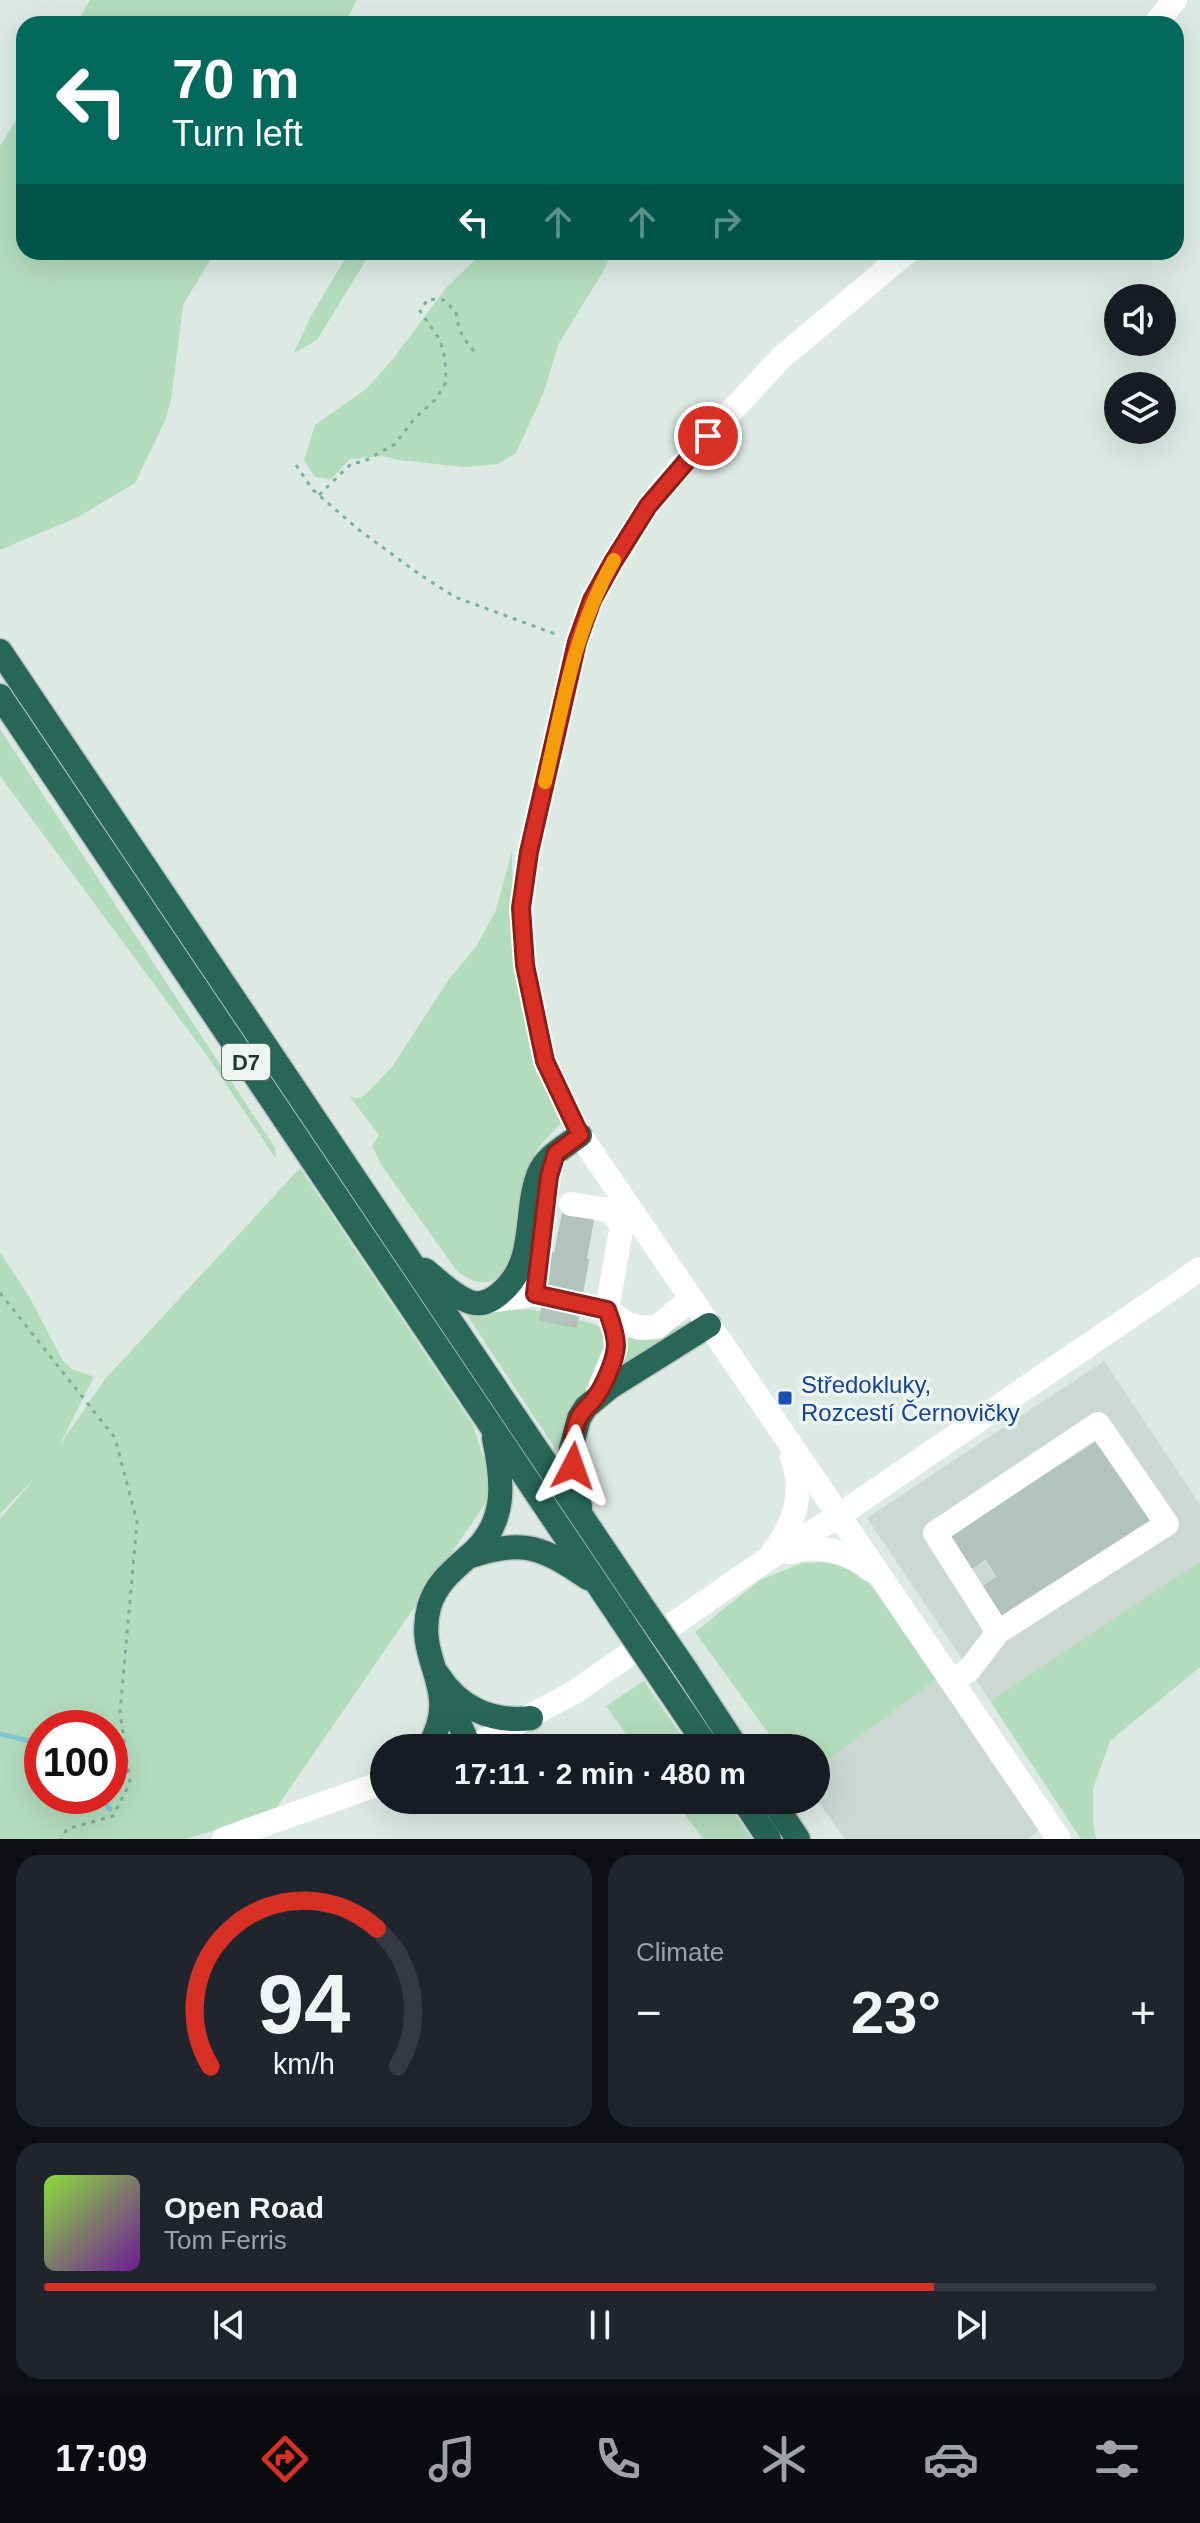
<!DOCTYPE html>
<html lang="en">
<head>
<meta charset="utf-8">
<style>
  :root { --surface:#171b24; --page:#20242c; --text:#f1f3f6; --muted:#9ea1a6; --line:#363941; --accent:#d93025 }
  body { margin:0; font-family:Arial,sans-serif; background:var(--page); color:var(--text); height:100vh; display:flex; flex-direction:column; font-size:30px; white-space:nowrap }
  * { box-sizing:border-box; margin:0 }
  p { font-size:26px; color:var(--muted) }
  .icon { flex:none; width:44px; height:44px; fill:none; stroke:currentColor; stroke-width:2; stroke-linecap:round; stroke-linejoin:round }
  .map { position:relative; height:1839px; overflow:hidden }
  .drawer { display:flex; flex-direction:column; gap:16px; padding:16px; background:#0d0f14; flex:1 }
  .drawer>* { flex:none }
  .guide { position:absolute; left:16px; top:16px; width:1168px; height:244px; border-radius:24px; box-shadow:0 8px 32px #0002; background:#00695c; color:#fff; overflow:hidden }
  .tools { position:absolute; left:1104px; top:284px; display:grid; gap:16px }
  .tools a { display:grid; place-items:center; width:72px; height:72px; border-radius:50%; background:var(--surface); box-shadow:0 8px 32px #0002; font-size:40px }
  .speed { position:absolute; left:24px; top:1710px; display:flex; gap:16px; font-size:40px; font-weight:700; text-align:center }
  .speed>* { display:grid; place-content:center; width:104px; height:104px; border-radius:50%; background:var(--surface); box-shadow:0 8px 32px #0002; line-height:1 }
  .speed .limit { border:12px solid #d22; background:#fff; color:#111 }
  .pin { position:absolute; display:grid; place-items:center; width:68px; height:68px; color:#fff; margin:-34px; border:4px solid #fff; border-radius:50%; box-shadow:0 2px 8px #0007 }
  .me { position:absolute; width:88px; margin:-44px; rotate:4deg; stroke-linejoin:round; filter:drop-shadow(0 0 6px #0008) }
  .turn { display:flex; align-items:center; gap:28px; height:168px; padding:0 24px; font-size:36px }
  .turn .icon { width:104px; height:104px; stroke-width:2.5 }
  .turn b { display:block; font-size:56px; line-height:68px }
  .lanes { display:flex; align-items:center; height:76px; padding:0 24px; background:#0003; justify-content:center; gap:40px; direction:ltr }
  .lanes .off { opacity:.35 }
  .big { font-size:60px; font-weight:800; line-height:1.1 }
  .drawer .widget { flex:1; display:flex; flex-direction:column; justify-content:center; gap:12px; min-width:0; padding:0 28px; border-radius:24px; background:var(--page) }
  .drawer .dial { align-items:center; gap:0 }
  .dial svg { height:208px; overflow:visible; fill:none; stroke:var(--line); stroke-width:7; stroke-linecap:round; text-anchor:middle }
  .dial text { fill:var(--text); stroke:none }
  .song { display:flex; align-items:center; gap:24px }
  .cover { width:96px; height:96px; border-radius:12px; background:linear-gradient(135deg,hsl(90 70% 55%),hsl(280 70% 35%)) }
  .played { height:8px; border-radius:4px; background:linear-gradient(90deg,var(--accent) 80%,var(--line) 80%) }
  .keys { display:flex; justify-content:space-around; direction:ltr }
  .heat { display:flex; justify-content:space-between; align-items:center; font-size:44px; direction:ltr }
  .drawer .tiles { flex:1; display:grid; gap:16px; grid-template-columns:1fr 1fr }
  .widget:last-child { grid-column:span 2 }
  .trip { position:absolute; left:370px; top:1734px; width:460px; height:80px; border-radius:40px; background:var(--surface); box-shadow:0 8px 32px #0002; font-weight:800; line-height:80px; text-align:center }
  .menu { display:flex; height:128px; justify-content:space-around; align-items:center; background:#090b0e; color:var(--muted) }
  .menu .icon { width:56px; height:56px }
  .menu .selected { color:var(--accent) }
  .menu b { font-size:36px; color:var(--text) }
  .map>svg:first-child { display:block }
</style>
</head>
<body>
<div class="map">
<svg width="1200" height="1839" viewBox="0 0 1200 1839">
  <rect width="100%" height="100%" fill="#dceae3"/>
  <g fill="#cbd9d2">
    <polygon points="1104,1361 1200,1505 1200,1562 990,1701 867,1518"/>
    <polygon points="938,1678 1040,1829 1028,1839 845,1839 816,1799 816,1769"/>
  </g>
  <g fill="#b3dcbd" fill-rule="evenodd">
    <polygon points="90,0 357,0 344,24 76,24"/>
    <polygon points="24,107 24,252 215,252 183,305 171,400 165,421 135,483 78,517 0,550 0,146"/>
    <polygon points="349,252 371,252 317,340 294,353 310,318"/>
    <polygon points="483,252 612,252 604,270 559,343 543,394 516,453 498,464 464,467 398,460 382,456 350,459 331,479 315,477 304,460 315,425 366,389 393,359 446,288"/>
    <polygon points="0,729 275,1148 276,1159 208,1057 0,776"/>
    <path d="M 512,851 L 513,926 L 521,1003 L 536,1070 L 563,1121 C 555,1131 539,1143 535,1155 C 525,1191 521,1321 457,1271 L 382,1166 L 372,1146 L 379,1135 L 350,1097 L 360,1098 L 366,1094 L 392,1067 L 447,982 L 477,945 L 496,910 Z"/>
    <path d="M 300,1168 L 473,1425 L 484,1460 L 490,1497 L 273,1813 L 185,1839 L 0,1839 L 0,1519 L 37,1475 L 0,1514 L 0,1252 L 30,1298 L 63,1361 L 72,1369 L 94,1377 L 59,1446 L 106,1378 ZM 42,1728 L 110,1728 L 110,1796 L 42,1796 Z"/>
    <polygon points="463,1309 484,1312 529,1309 584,1321 599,1326 606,1338 607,1348 562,1459"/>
    <polygon points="692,1323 618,1370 626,1355 630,1329 652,1333"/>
    <polygon points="1200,1562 1200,1667 1110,1741 1093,1789 1093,1820 1096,1839 1081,1839 990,1701"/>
    <path d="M 802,1563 C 810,1563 819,1562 827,1563 C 883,1572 910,1636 938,1678 L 816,1769 L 816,1748 L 779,1748 L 695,1632 L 760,1580 Z"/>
    <polygon points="644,1681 690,1748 636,1748 606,1706"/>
    <polygon points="674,1800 725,1800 752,1839 703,1839"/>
  </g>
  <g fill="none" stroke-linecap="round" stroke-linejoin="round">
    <g stroke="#80c9d3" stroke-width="5">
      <polyline points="0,1734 42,1744"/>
      <polyline points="99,1796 110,1809"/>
    </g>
  </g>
  <g fill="#b2c4bc" stroke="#afc3ba" stroke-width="2">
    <polygon points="564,1208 594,1214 586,1259 555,1254"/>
    <polygon points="552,1253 588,1260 576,1327 540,1320"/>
    <polygon points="1098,1442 1151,1524 1003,1618 983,1587 998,1577 986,1558 971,1568 951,1536"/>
  </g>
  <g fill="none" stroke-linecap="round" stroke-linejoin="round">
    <g stroke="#bcc4c1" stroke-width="27">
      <g id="highway">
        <polyline points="0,651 640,1603"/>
        <polyline points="0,696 621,1619"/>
        <path d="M 425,1270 C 439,1281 453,1296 470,1302 C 479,1305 486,1303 494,1298 C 540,1266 522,1215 539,1173 C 546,1156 566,1146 580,1135"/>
        <polyline points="580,1507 571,1448 579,1418 586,1407 610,1387 709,1325"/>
        <path d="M 471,1556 C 523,1538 544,1548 588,1578"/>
        <polyline points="686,1670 737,1748"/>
        <path d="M 438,1675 C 459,1708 492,1723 531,1718"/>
        <polyline points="666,1686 708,1748"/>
        <polyline points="446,1693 470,1748"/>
        <path d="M 428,1748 C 464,1688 414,1664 429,1607 C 436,1583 452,1571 470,1555 C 508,1523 503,1481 494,1438"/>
        <polyline points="743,1800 769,1839"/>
        <polyline points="772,1800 798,1839"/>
      </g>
    </g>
    <g stroke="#7baf9d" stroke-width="3" stroke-dasharray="4 6" stroke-linecap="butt">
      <polyline points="296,465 313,490 359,530 419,574 455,597 558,635"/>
      <path d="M 319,495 L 352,463 L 363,462 L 395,444 L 414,419 L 436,399 L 446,382 L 445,359 L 440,340 L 420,311 L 428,299 L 444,300 L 456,312 C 458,330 463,339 475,352"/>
      <polyline points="0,1293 115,1438 137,1522 120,1712 130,1783 113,1816 67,1829 61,1839"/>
    </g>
    <g stroke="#fff" stroke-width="24">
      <polyline points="1155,24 1175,0"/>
      <polyline points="907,252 782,357 689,456 648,506 613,562 592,600 577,642 529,852 521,908 525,965 545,1061 580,1135 1059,1839"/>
      <polyline points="571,1204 609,1210 622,1225 607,1310 615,1335 616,1349 596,1397"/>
      <polyline points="535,1294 549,1176 554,1158"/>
      <polyline points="489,1301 535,1294 607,1310 629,1325 642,1328 657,1327 691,1299"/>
      <path d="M 773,1552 C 795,1523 805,1492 792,1457"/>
      <path d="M 788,1552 C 820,1544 846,1550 872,1571"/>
      <polyline points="952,1681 969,1670 998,1632 1167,1524 1098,1424 935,1533 998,1632"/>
      <polyline points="470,1748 573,1693 769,1558 838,1516 1200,1269"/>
      <polyline points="224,1839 384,1782"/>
    </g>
    <use href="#highway" stroke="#286757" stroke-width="24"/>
    <g stroke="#bcc4c1" stroke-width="27" stroke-linecap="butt">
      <g id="highway-bridge">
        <polyline points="640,1603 686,1670"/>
        <polyline points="621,1619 666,1686"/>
      </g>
    </g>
    <use href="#highway-bridge" stroke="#286757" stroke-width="24"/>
  </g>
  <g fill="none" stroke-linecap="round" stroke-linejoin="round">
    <g stroke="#8d1f18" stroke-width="20">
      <path id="route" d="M 573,1466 C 571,1449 572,1432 579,1417 C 584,1409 590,1405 595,1398 C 604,1386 615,1361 616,1346 C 616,1333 611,1321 607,1310 L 535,1294 L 549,1176 L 556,1153 L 580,1135 L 545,1061 L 525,965 L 521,908 L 529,852 L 577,642 L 592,600 L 613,562 L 648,506 L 708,436"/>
    </g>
    <use href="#route" stroke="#d93025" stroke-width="14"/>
    <path stroke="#f59e0b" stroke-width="14" d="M 545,782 C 563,705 574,630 614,560"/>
  </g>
  <rect fill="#1a4fb4" stroke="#edf6f1" stroke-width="3" x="777" y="1390" width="16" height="16" rx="4"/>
  <g text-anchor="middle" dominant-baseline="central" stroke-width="7" stroke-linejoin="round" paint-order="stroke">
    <rect fill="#edf6f1" stroke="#5c726b" stroke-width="2" x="222" y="1044" width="48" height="36" rx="6"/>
    <g font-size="22" font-weight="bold" fill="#1e3931">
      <text x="246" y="1062">D7</text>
    </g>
    <g font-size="24" fill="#164399" stroke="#edf6f1" text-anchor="start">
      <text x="801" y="1384">Středokluky,<tspan x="801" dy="28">Rozcestí Černovičky</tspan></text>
    </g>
  </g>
</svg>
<div class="tools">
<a><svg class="icon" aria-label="sound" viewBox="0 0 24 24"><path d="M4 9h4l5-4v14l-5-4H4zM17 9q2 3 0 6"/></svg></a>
<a><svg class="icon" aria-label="layers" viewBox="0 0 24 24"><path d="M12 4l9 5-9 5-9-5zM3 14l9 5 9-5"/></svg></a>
</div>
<div class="speed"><div class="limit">100</div></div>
<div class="pin" style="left:708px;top:436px;background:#d93025"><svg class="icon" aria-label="arrive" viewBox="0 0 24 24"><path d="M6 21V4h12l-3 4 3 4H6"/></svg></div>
<svg class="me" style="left:573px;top:1466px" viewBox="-20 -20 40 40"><path d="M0-17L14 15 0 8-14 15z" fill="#d93025" stroke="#fff" stroke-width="4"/></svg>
<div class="trip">17:11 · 2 min · 480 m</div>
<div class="guide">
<div class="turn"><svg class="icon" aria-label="left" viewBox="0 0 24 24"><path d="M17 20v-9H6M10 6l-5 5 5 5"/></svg><div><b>70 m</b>Turn left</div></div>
<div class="lanes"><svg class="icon" aria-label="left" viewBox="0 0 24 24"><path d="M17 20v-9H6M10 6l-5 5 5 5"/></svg><svg class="icon off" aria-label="ahead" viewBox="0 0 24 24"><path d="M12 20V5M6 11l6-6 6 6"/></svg><svg class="icon off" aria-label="ahead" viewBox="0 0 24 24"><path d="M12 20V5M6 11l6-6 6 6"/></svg><svg class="icon off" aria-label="right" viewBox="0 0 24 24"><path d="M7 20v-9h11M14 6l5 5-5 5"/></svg></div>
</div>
</div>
<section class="drawer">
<div class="tiles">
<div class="widget dial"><svg viewBox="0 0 100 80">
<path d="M14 69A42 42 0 1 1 86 69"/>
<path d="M14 69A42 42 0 0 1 78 16" stroke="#d93025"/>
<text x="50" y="56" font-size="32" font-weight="700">94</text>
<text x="50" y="72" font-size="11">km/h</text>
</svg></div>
<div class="widget"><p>Climate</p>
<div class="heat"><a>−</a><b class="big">23°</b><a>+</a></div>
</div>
<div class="widget">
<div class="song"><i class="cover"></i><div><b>Open Road</b><p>Tom Ferris</p></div></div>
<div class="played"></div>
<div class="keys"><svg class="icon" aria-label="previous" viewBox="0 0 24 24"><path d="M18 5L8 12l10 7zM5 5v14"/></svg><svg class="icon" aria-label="pause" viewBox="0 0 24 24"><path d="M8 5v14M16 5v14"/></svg><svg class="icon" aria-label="next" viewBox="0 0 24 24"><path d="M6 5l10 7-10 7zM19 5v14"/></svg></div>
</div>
</div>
</section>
<nav class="menu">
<b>17:09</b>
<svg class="icon selected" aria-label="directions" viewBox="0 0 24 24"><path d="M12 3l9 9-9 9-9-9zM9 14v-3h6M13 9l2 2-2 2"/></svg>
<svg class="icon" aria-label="music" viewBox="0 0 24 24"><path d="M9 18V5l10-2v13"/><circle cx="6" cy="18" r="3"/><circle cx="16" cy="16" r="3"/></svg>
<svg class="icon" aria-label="phone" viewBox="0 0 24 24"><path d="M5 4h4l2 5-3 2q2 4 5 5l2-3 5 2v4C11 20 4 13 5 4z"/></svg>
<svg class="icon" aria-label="climate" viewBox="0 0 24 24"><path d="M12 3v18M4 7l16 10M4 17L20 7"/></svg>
<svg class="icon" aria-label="car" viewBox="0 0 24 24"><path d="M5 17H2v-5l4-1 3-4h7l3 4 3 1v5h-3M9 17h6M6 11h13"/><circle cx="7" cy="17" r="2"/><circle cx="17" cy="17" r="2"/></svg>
<svg class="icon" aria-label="filters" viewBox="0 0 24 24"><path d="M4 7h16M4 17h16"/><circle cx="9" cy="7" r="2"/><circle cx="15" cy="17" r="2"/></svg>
</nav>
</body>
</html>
